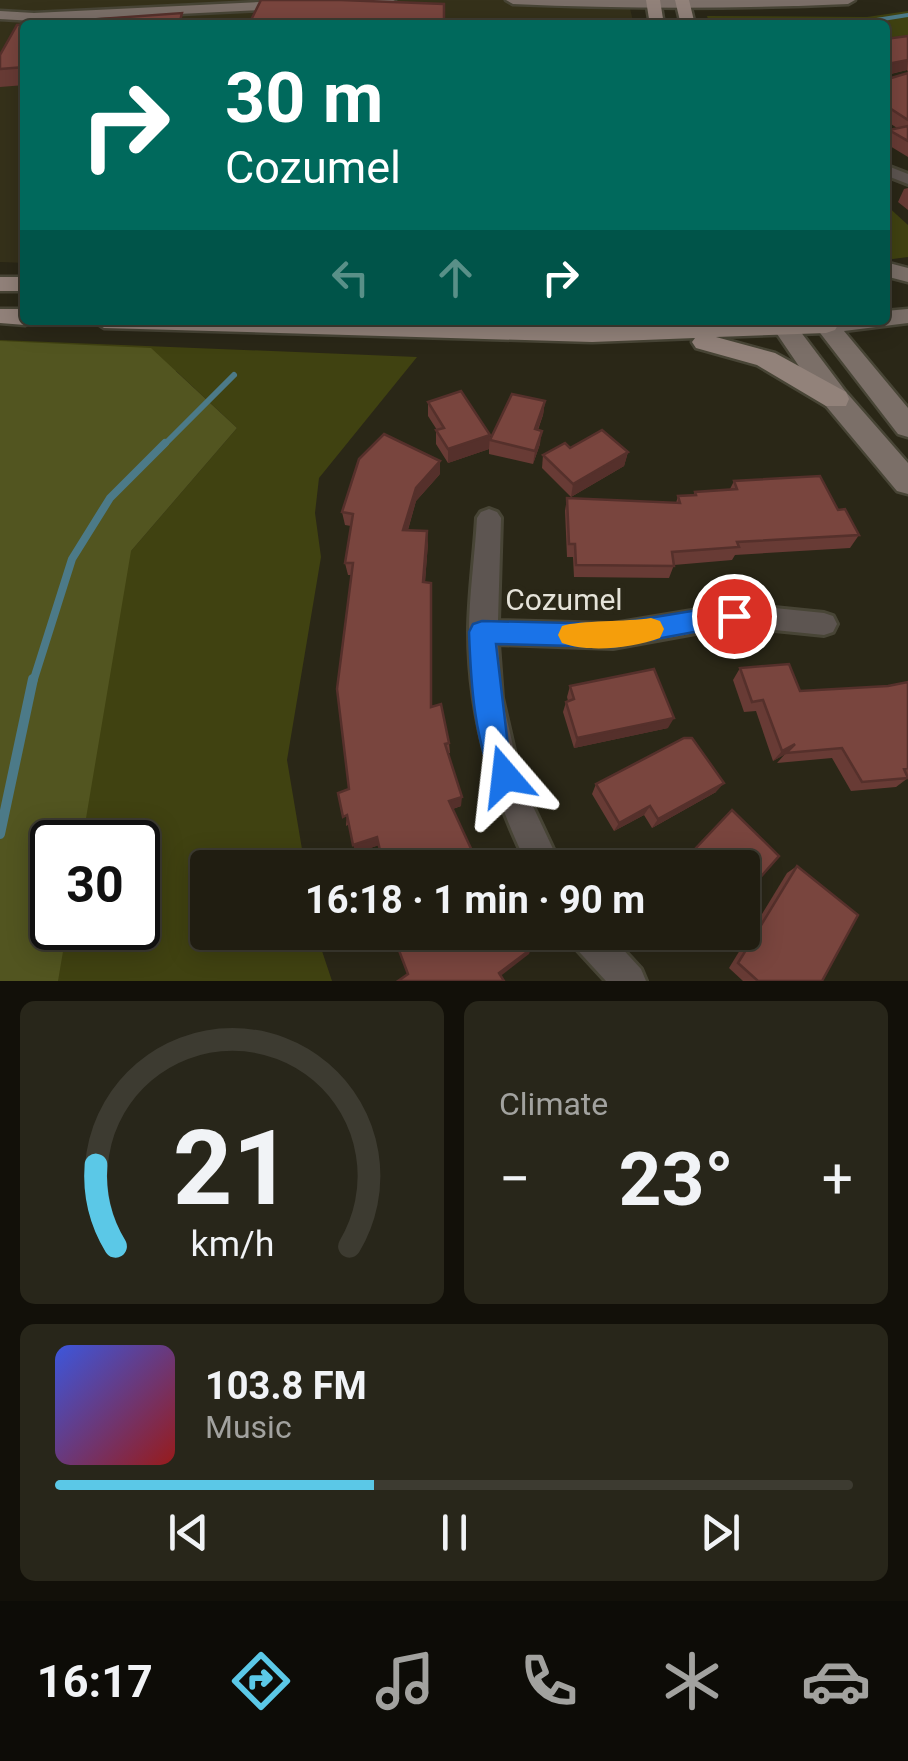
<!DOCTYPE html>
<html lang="en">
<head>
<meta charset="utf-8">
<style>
  :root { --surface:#201d11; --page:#28261a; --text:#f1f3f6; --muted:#a2a29f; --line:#3d3b31; --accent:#5bc8e7 }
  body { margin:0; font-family:Roboto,sans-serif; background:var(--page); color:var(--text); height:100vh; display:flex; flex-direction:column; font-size:38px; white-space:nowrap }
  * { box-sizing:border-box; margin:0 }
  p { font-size:32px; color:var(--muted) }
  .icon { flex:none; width:55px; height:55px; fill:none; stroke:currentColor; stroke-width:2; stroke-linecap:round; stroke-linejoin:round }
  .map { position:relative; height:981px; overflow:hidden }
  .side { display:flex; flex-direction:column; gap:20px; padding:20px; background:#121009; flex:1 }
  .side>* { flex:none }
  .guide { position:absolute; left:20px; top:20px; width:870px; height:305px; border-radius:10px; box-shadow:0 5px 25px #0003,0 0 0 2px var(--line); background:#00695c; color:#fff; overflow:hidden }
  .speed { position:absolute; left:30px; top:820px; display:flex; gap:20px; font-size:50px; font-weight:700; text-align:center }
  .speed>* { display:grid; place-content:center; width:130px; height:130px; border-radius:50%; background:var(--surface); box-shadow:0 5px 25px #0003,0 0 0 2px var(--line); line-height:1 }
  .speed .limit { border:5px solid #111; border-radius:15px; background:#fff; color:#111 }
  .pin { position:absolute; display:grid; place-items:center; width:85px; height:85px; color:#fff; margin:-42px; border:5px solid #fff; border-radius:50%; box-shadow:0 2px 10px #0007 }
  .me { position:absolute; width:110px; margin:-55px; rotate:343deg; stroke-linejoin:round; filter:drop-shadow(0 0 8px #0008) }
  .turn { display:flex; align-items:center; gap:35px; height:210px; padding:0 40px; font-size:45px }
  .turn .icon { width:130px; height:130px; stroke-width:2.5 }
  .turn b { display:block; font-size:70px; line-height:85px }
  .lanes { display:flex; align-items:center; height:95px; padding:0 40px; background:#0003; justify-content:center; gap:50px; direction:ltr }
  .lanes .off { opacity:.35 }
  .big { font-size:75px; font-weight:700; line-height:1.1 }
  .side .card { flex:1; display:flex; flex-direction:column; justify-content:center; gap:15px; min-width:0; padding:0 35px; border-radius:15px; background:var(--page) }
  .side .dial { align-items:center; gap:0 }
  .dial svg { height:260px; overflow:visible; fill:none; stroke:var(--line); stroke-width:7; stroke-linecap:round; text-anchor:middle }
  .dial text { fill:var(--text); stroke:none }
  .song { display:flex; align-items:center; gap:30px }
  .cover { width:120px; height:120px; border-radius:15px; background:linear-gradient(135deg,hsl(230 70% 55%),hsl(0 70% 35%)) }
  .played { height:10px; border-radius:5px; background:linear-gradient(90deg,var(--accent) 40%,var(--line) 40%) }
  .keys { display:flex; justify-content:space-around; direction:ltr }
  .heat { display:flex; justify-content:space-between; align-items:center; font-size:55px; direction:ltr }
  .side .tiles { flex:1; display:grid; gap:20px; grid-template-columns:1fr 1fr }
  .card:last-child { grid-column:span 2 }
  .trip { position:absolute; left:190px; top:850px; width:570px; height:100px; border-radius:10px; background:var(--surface); box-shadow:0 5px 25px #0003,0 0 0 2px var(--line); font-weight:700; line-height:100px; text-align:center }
  .dock { display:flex; height:160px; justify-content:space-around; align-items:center; background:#0d0c07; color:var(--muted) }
  .dock .icon { width:70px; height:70px }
  .dock .on { color:var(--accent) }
  .dock b { font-size:45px; color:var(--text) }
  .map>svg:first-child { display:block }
</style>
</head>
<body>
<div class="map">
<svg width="908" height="981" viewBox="0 0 908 981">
  <rect width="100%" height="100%" fill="#2a2717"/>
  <polygon fill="#35311a" points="0,0 628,0 634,25 25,25 25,263 0,262"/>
  <g fill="#404211" fill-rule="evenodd">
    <polygon points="908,11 908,41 885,45 885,25 710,25 707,16 867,17"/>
    <polygon points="885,204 908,225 908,257 885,260"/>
    <path d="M 0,340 L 417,357 L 319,478 L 315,513 L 321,557 L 287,760 L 305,867 L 208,868 L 208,932 L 316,933 L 332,981 L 0,981 ZM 176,371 L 237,428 L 131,551 ZM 52,842 L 138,842 L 138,928 L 52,928 Z"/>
  </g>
  <polygon fill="#525520" points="0,341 151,348 237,428 131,551 82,842 52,842 52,928 67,928 58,981 0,981"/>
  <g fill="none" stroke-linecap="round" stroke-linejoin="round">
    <polyline stroke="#4c7a88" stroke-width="4" points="845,25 908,15"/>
    <polyline stroke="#4c7a88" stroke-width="6" points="163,446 234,375"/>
    <polyline stroke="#4c7a88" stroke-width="8" points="33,682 72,559 110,498 165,443"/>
    <polyline stroke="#4c7a88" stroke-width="10" points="0,834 33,679"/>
    <g stroke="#484536" stroke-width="6">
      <g id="street">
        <polygon points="885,165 908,174 908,184 885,175"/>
        <path d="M 489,509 L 497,512 L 501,518 L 498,621 L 613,624 L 734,604 L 824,613 L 833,616 L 837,624 L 833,632 L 824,635 L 734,626 L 613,648 L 498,644 L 502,698 L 521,781 L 562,868 L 529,868 C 492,794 469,714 469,632 C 469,596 475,555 477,518 L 481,512 Z"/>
        <polygon points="567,932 607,932 641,969 646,981 606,981 572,944"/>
      </g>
    </g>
    <g stroke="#484536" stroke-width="5">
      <g id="secondary">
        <polygon points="301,0 395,0 388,4 34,21 0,19 0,11 34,13"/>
        <path d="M 506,0 L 855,0 L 848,4 C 736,9 625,9 513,4 Z"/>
        <polygon points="885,262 908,268 908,282 885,276"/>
        <polygon points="908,309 908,323 844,331 908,408 908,437 898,434 814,325 817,320 885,320 885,311"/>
        <polygon points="785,320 794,323 846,392 908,463 908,494 897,491 826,406 773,328"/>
      </g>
    </g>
    <g stroke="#484536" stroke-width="5">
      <g id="primary">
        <polygon points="646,0 660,0 664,25 650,25"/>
        <polygon points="675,0 689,0 695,25 681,25"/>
        <rect x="0" y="277" width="25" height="14"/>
        <polygon points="0,309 25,309 25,320 35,320 25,325 0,323"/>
        <polygon points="92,320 373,320 592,326 835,320 838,325 835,330 826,333 716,337 775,353 846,392 849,399 846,406 826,406 757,365 696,348 692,342 695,338 592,342 104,328"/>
      </g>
    </g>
    <use href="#street" fill="#5d5551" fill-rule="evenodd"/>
    <use href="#secondary" fill="#7b6f68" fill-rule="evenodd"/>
    <use href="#primary" fill="#92827a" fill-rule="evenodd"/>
  </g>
  <g fill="#683b35">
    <polygon points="25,25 25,85 0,87 0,55"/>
    <polygon points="908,36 908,72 907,70 887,75 891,78 908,73 908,157 885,143 889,130 897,128 885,120 885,39"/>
    <polygon points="908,188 908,210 898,202 904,189"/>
    <polygon points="545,401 543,415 538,430 540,444 533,464 489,454 489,449 448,463 436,444 436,430 437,430 428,416 428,402 490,435 490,439"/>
    <polygon points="570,448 628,452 624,466 571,497 542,468 543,455"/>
    <polygon points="440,474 416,501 408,530 428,543 425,582 431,706 449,743 450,753 448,753 461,806 453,809 474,855 488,868 379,845 356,853 349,824 346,826 349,789 351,575 348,575 345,563 351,526 345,525 342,512"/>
    <polygon points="734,481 838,510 859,535 850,548 735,555 732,560 674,565 669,578 574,577 573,557 567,557 565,511 567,498 676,503 678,496 693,495 695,492 730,489"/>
    <polygon points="740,668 800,691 888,686 908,682 908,778 896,787 851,791 832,758 777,763 785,754 773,761 756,711 744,712 733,680"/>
    <polygon points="570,686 668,728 574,748 563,712 566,702 568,701 567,697"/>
    <polygon points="596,784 716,792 652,828 644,815 614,831 592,794"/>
    <polygon points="797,866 822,981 743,981 729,968 787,873"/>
    <polygon points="694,932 713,932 702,941"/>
  </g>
  <g fill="#55302b">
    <polygon points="908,60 907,70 885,75 887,64"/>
    <polygon points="545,401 543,415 533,442 535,429"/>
    <polygon points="542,431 540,444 533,464 535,451"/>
    <polygon points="490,435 489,449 448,463 448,449"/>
    <polygon points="628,452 624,466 571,497 573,484"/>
    <polygon points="440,461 440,474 416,501 404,543 403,530 416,488"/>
    <polygon points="427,531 428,543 424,595 423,582"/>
    <polygon points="674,718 668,728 574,748 577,738"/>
    <polygon points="795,744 786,754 773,761 782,751"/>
    <polygon points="724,783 716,792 652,828 658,819"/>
    <polygon points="462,797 461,806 449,810 449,801"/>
    <polygon points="650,806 644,815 614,831 619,823"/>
    <polygon points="377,837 379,845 356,853 353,845"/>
    <polygon points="531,949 529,954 498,978 499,973"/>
  </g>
  <g fill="#79453e" stroke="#55302b" stroke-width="2.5">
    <polygon points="261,0 341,0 444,4 444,25 230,25 249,24"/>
    <polygon points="182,13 179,25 25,25 25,67 0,69 0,55 17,25"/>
    <polygon points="908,36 908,60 887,64 886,74 891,78 908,73 908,120 885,105 885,39"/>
    <polygon points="908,126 908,141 889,130"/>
    <polygon points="461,391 490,435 448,449 436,430 444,428 428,402"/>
    <polygon points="512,394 545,401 535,429 542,431 535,451 490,440"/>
    <polygon points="602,430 628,452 573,484 543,455 565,443 570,448"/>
    <polygon points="384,434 440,461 416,488 403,530 427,531 423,582 431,583 431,707 441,704 449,743 445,744 462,797 449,801 474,855 482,851 488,868 384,868 377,837 353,845 347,815 343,817 338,793 349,789 337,689 353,563 345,563 353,514 342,512 359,459"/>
    <polygon points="820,476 838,510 845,509 859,535 737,542 739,547 672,552 674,566 576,565 575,544 569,544 567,498 680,503 678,496 696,495 695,492 737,489 734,481"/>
    <polygon points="789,664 800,691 888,686 908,682 908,768 904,769 908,778 862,782 842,748 786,753 795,744 782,751 763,700 752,702 740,668"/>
    <polygon points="654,669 674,718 577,738 566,702 574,699 570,686"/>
    <polygon points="684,738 692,738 724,783 658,819 650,806 619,823 596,784"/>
    <polygon points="732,810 779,856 742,898 742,868 677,868"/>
    <polygon points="797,866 858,915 822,981 758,981 738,963"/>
    <polygon points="392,932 522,932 531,949 499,973 504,981 398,981 408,974"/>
  </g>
  <path fill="#1a73e8" stroke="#114b97" stroke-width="2.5" d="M 734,604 L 743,608 L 747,616 L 743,623 L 613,647 L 496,644 L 508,746 L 520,776 L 516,787 L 505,791 L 495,787 C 474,736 471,686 469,632 L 473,624 L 482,621 L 613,624 Z"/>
  <path fill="#f59e0b" d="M 651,618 L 660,621 L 664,629 L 660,638 C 632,648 590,653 562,643 L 558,635 L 562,626 C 580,620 627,622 651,618 Z"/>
  <g text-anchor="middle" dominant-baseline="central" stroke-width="10" stroke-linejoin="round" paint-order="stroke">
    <g font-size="30" fill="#e5e3d9" stroke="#2a2717">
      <text x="564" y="599">Cozumel</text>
    </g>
  </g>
</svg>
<div class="speed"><div class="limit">30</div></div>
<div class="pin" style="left:734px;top:616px;background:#d93025"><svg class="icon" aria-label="arrive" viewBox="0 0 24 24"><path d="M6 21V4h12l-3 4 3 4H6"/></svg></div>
<svg class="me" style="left:505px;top:776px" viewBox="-20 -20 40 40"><path d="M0-17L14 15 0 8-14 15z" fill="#1a73e8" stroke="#fff" stroke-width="4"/></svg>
<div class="trip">16:18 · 1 min · 90 m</div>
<div class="guide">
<div class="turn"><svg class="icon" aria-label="right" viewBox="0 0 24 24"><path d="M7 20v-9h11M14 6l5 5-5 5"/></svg><div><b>30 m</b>Cozumel</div></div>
<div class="lanes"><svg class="icon off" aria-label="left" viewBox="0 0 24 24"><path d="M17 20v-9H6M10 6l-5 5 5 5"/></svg><svg class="icon off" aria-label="ahead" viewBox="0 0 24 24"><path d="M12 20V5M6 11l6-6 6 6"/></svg><svg class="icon" aria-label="right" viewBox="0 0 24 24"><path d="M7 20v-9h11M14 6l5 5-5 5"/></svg></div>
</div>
</div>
<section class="side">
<div class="tiles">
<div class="card dial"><svg viewBox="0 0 100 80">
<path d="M14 69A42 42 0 1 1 86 69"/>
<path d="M14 69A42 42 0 0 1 8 44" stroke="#5bc8e7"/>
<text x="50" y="56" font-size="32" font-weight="700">21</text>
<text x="50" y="72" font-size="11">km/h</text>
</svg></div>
<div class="card"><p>Climate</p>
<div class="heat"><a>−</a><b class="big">23°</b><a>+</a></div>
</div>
<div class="card">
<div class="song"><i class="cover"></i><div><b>103.8 FM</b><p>Music</p></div></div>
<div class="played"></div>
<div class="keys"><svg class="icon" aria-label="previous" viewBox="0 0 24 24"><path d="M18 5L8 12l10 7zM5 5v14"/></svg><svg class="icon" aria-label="pause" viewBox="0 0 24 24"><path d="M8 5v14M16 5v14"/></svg><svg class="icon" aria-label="next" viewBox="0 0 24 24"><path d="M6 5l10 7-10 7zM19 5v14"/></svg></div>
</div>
</div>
</section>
<nav class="dock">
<b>16:17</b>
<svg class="icon on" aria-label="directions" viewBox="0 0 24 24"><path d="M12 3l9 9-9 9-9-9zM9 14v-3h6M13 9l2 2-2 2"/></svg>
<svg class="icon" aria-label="music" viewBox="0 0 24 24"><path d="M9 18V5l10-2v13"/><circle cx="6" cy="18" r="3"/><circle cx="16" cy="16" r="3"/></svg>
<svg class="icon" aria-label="phone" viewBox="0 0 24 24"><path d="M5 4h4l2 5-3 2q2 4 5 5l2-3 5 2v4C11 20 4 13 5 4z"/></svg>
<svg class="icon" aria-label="climate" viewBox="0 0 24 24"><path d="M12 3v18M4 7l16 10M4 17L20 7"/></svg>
<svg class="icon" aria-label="car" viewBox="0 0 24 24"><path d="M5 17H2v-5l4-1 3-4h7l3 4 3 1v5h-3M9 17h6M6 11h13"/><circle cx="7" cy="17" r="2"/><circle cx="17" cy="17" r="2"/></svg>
</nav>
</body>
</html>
